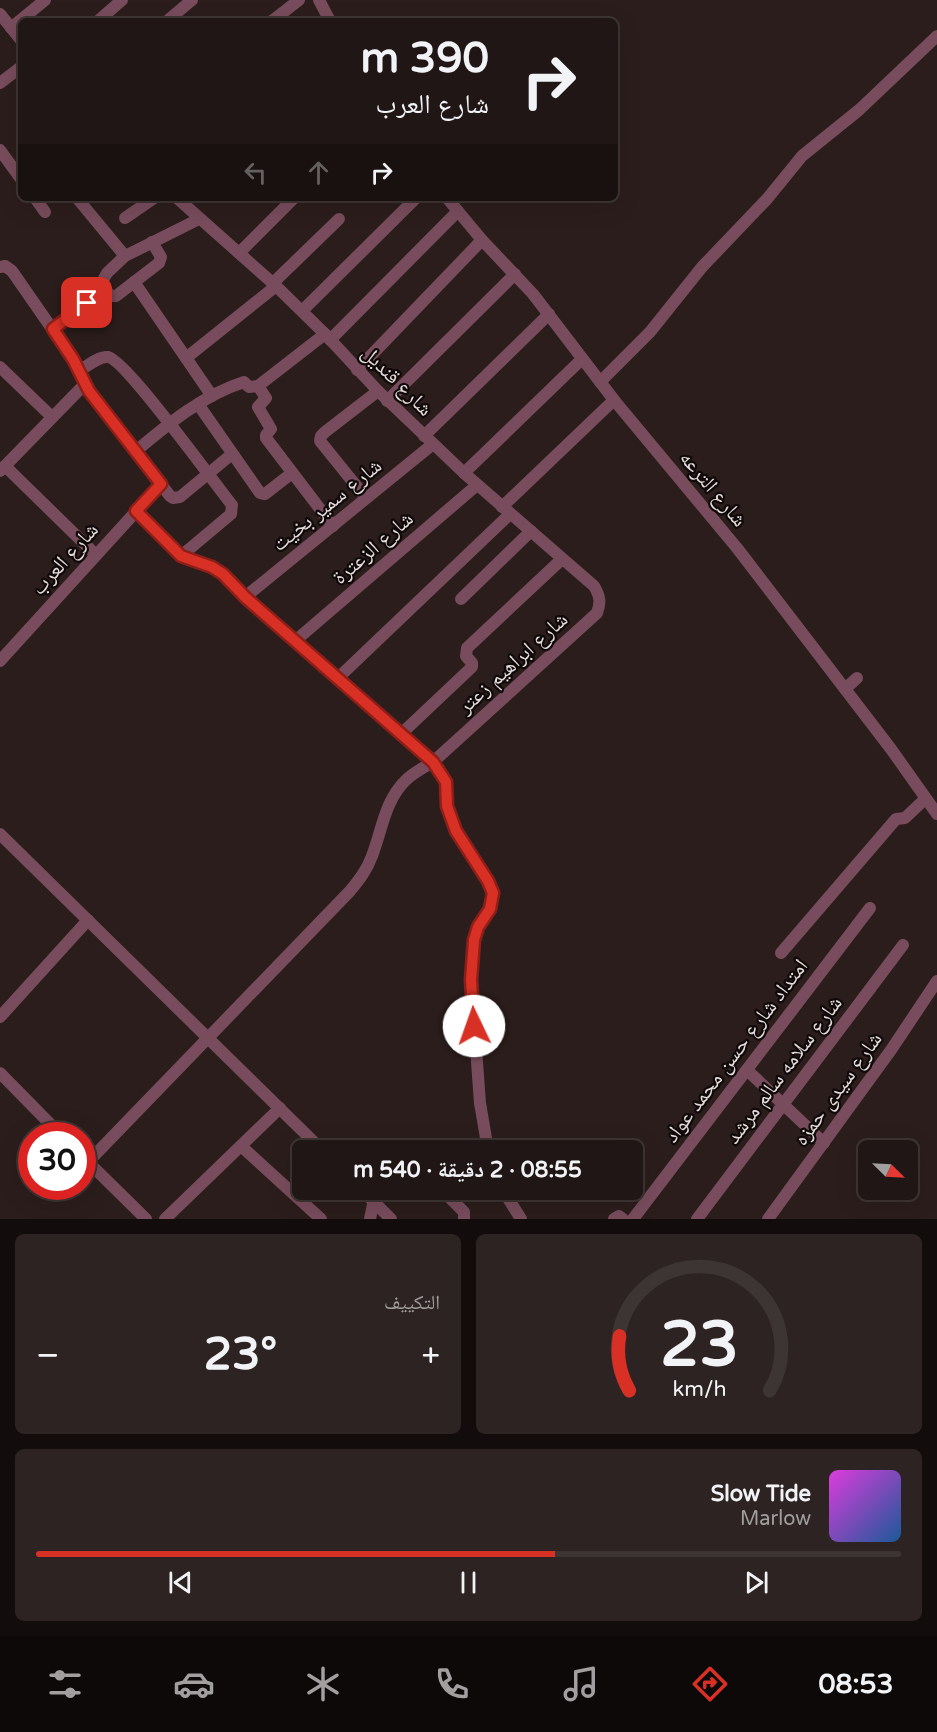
<!DOCTYPE html>
<html lang="ar">
<head>
<meta charset="utf-8">
<style>
  :root { --surface:#201615; --page:#2d2322; --text:#f1f3f6; --muted:#a29fa0; --line:#3d3534; --accent:#d93025 }
  body { margin:0; font-family:"Varela Round","Noto Naskh Arabic",sans-serif; background:var(--page); color:var(--text); direction:rtl; height:100vh; display:flex; flex-direction:column; font-size:22px; white-space:nowrap }
  * { box-sizing:border-box; margin:0 }
  p { font-size:20px; color:var(--muted) }
  .icon { flex:none; width:33px; height:33px; fill:none; stroke:currentColor; stroke-width:2; stroke-linecap:round; stroke-linejoin:round }
  .map { position:relative; height:1219px; overflow:hidden; direction:ltr }
  .details { display:flex; flex-direction:column; gap:15px; padding:15px; background:#120c0c; flex:1 }
  .details>* { flex:none }
  .guide { position:absolute; left:18px; top:18px; width:600px; height:183px; border-radius:9px; box-shadow:0 6px 24px #0002,0 0 0 2px var(--line); direction:rtl; background:#201615; color:var(--text); overflow:hidden }
  .needle { width:39px; rotate:114deg }
  .controls { position:absolute; left:858px; top:1140px; display:grid; gap:12px }
  .controls a { display:grid; place-items:center; width:60px; height:60px; border-radius:9px; background:var(--surface); box-shadow:0 6px 24px #0002,0 0 0 2px var(--line); font-size:30px }
  .speed { position:absolute; left:18px; top:1122px; display:flex; gap:12px; font-size:30px; font-weight:700; text-align:center }
  .speed>* { display:grid; place-content:center; width:78px; height:78px; border-radius:50%; background:var(--surface); box-shadow:0 6px 24px #0002,0 0 0 2px var(--line); line-height:1 }
  .speed .limit { border:9px solid #d22; background:#fff; color:#111 }
  .pin { position:absolute; display:grid; place-items:center; width:51px; height:51px; color:#fff; margin:-26px; border-radius:12px; box-shadow:0 3px 9px #0006 }
  .me { position:absolute; width:66px; margin:-33px; rotate:357deg; stroke-linejoin:round; filter:drop-shadow(0 0 4px #0008) }
  .turn { display:flex; align-items:center; gap:21px; height:126px; padding:0 30px; font-size:27px }
  .turn .icon { width:78px; height:78px; stroke-width:2.5 }
  .turn b { display:block; font-size:42px; line-height:51px }
  .lanes { display:flex; align-items:center; height:57px; padding:0 30px; background:#0003; justify-content:center; gap:30px; direction:ltr }
  .lanes .off { opacity:.35 }
  .big { font-size:45px; font-weight:700; line-height:1.1 }
  .details .tile { flex:1; display:flex; flex-direction:column; justify-content:center; gap:9px; min-width:0; padding:0 21px; border-radius:9px; background:var(--page) }
  .details .dial { align-items:center; gap:0 }
  .dial svg { height:156px; overflow:visible; fill:none; stroke:var(--line); stroke-width:7; stroke-linecap:round; text-anchor:middle }
  .dial text { fill:var(--text); stroke:none }
  .song { display:flex; align-items:center; gap:18px }
  .cover { width:72px; height:72px; border-radius:9px; background:linear-gradient(135deg,hsl(300 70% 55%),hsl(210 70% 35%)) }
  .played { height:6px; border-radius:3px; background:linear-gradient(90deg,var(--accent) 60%,var(--line) 60%) }
  .keys { display:flex; justify-content:space-around; direction:ltr }
  .heat { display:flex; justify-content:space-between; align-items:center; font-size:33px; direction:ltr }
  .details .tiles { flex:1; display:grid; gap:15px; grid-template-columns:1fr 1fr }
  .tile:last-child { grid-column:span 2 }
  .trip { position:absolute; left:292px; top:1140px; width:351px; height:60px; border-radius:9px; background:var(--surface); box-shadow:0 6px 24px #0002,0 0 0 2px var(--line); font-weight:700; line-height:60px; text-align:center; direction:rtl }
  .tab-bar { display:flex; height:96px; justify-content:space-around; align-items:center; background:#0d0908; color:var(--muted) }
  .tab-bar .icon { width:42px; height:42px }
  .tab-bar .active { color:var(--accent) }
  .tab-bar b { font-size:27px; color:var(--text) }
  .map>svg:first-child { display:block }
</style>
</head>
<body>
<div class="map">
<svg width="937" height="1219" viewBox="0 0 937 1219">
  <rect width="100%" height="100%" fill="#2b1d1c"/>
  <g fill="none" stroke-linecap="round" stroke-linejoin="round">
    <g stroke="#784c5c" stroke-width="12">
      <polyline points="319,0 330,21"/>
      <polyline points="0,14 21,40"/>
      <polyline points="98,21 122,0"/>
      <polyline points="167,21 192,0"/>
      <polyline points="272,21 299,0"/>
      <polyline points="11,28 45,0"/>
      <polyline points="0,83 21,67"/>
      <polyline points="0,150 21,179"/>
      <polyline points="35,198 45,212"/>
      <polyline points="77,198 125,256"/>
      <polyline points="447,198 482,240 533,294 614,400 737,548 891,749 937,814"/>
      <polyline points="125,218 154,198"/>
      <polyline points="239,253 294,198"/>
      <polyline points="0,267 5,266 12,271 73,359 89,391 170,496 173,498 180,497 232,454"/>
      <polyline points="134,282 212,396"/>
      <polyline points="273,283 339,219"/>
      <polyline points="100,284 111,296 116,296 159,263 161,257 152,242"/>
      <polyline points="302,311 416,198"/>
      <polyline points="53,329 87,303 95,295 107,273 125,256 199,219"/>
      <polyline points="330,340 458,211"/>
      <polyline points="186,358 276,286"/>
      <polyline points="0,367 52,417"/>
      <polyline points="357,370 482,240"/>
      <path d="M 79,371 C 87,366 99,356 108,357 C 125,359 215,484 232,505 L 231,514 L 181,556"/>
      <polyline points="600,382 650,332 702,267 767,199 802,156 859,110 937,36"/>
      <polyline points="258,386 325,334"/>
      <polyline points="387,401 515,274"/>
      <polyline points="198,404 260,493 265,494 292,473"/>
      <polyline points="424,436 549,314"/>
      <path d="M 136,451 C 168,424 203,395 244,382 L 249,387 L 258,386 L 266,398 L 258,407 L 271,429 L 266,435 L 266,438 L 333,526"/>
      <polyline points="5,466 95,554"/>
      <polyline points="0,471 85,384"/>
      <polyline points="464,473 582,359"/>
      <polyline points="366,498 320,441 321,436 325,432 378,391"/>
      <polyline points="502,507 614,400"/>
      <polyline points="136,511 181,556 212,567 223,574 245,597 433,762 446,782 447,806 456,831 488,881 493,893 490,910 478,927 474,940 471,980 480,1103 488,1150"/>
      <polyline points="245,597 433,444"/>
      <polyline points="461,599 531,531"/>
      <polyline points="295,641 477,485"/>
      <polyline points="0,661 161,484"/>
      <polyline points="338,678 510,514"/>
      <polyline points="845,689 857,678"/>
      <polyline points="401,734 472,667 472,663 466,656 467,648 562,559"/>
      <polyline points="0,834 322,1150"/>
      <polyline points="781,953 896,819 905,818 925,799"/>
      <polyline points="0,1017 88,920"/>
      <polyline points="747,1070 824,1143"/>
      <polyline points="0,1073 62,1136"/>
      <polyline points="241,1146 321,1219"/>
      <polyline points="82,1156 146,1219"/>
      <path d="M 88,1162 L 350,891 C 359,880 367,870 372,856 C 382,830 385,800 406,780 C 413,773 424,767 433,762 L 597,613 C 601,602 600,596 594,586 L 464,473 L 378,391 L 325,334 L 276,286 L 177,198"/>
      <polyline points="362,1190 391,1219"/>
      <polyline points="442,1190 464,1212 464,1219"/>
      <polyline points="503,1190 521,1219"/>
      <polyline points="165,1219 280,1108"/>
      <polyline points="370,1219 376,1190"/>
      <polyline points="614,1219 619,1216 623,1219"/>
      <polyline points="633,1219 870,908"/>
      <polyline points="697,1219 903,945"/>
      <polyline points="768,1219 891,1050 937,981"/>
    </g>
  </g>
  <g fill="none" stroke-linecap="round" stroke-linejoin="round">
    <g stroke="#8d1f18" stroke-width="15">
      <polyline id="route" points="87,303 53,329 73,359 89,391 161,484 136,511 181,556 212,567 223,574 245,597 433,762 446,782 447,806 456,831 488,881 493,893 490,909 478,927 474,940 471,980 474,1026"/>
    </g>
    <use href="#route" stroke="#d93025" stroke-width="10"/>
  </g>
  <g text-anchor="middle" dominant-baseline="central" stroke-width="4.5" stroke-linejoin="round" paint-order="stroke">
    <g font-size="21" fill="#e4dbda" stroke="#0f0909">
      <text transform="translate(397 381) rotate(45)">شارع قنديل</text>
      <text transform="translate(713 489) rotate(50)">شارع الترعه</text>
      <text transform="translate(327 505) rotate(-39)">شارع سمير بخيت</text>
      <text transform="translate(373 548) rotate(-41)">شارع الزعترة</text>
      <text transform="translate(65 559) rotate(-48)">شارع العرب</text>
      <text transform="translate(513 663) rotate(-42)">شارع ابراهيم زعتر</text>
      <text transform="translate(736 1051) rotate(-53)">امتداد شارع حسن محمد عواد</text>
      <text transform="translate(784 1070) rotate(-53)">شارع سلامه سالم مرشد</text>
      <text transform="translate(838 1089) rotate(-54)">شارع سيدى حمزه</text>
    </g>
  </g>
</svg>
<div class="controls">
<a><svg class="needle" viewBox="-14 -14 28 28"><path d="M0-13l5 13h-10z" fill="#e53935"/><path d="M0 13l5-13h-10z" fill="#a29fa0"/></svg></a>
</div>
<div class="speed"><div class="limit">30</div></div>
<div class="pin" style="left:87px;top:303px;background:#d93025"><svg class="icon" aria-label="arrive" viewBox="0 0 24 24"><path d="M6 21V4h12l-3 4 3 4H6"/></svg></div>
<svg class="me" style="left:474px;top:1026px" viewBox="-20 -20 40 40"><circle r="19" fill="#fff"/><path d="M0-13L10 11 0 6-10 11z" fill="#d93025"/></svg>
<div class="trip">08:55 · 2 دقيقة · 540 m</div>
<div class="guide">
<div class="turn"><svg class="icon" aria-label="right" viewBox="0 0 24 24"><path d="M7 20v-9h11M14 6l5 5-5 5"/></svg><div><b>390 m</b>شارع العرب</div></div>
<div class="lanes"><svg class="icon off" aria-label="left" viewBox="0 0 24 24"><path d="M17 20v-9H6M10 6l-5 5 5 5"/></svg><svg class="icon off" aria-label="ahead" viewBox="0 0 24 24"><path d="M12 20V5M6 11l6-6 6 6"/></svg><svg class="icon" aria-label="right" viewBox="0 0 24 24"><path d="M7 20v-9h11M14 6l5 5-5 5"/></svg></div>
</div>
</div>
<section class="details">
<div class="tiles">
<div class="tile dial"><svg viewBox="0 0 100 80">
<path d="M14 69A42 42 0 1 1 86 69"/>
<path d="M14 69A42 42 0 0 1 9 41" stroke="#d93025"/>
<text x="50" y="56" font-size="32" font-weight="700">23</text>
<text x="50" y="72" font-size="11">km/h</text>
</svg></div>
<div class="tile"><p>التكييف</p>
<div class="heat"><a>−</a><b class="big">23°</b><a>+</a></div>
</div>
<div class="tile">
<div class="song"><i class="cover"></i><div><b>Slow Tide</b><p>Marlow</p></div></div>
<div class="played"></div>
<div class="keys"><svg class="icon" aria-label="previous" viewBox="0 0 24 24"><path d="M18 5L8 12l10 7zM5 5v14"/></svg><svg class="icon" aria-label="pause" viewBox="0 0 24 24"><path d="M8 5v14M16 5v14"/></svg><svg class="icon" aria-label="next" viewBox="0 0 24 24"><path d="M6 5l10 7-10 7zM19 5v14"/></svg></div>
</div>
</div>
</section>
<nav class="tab-bar">
<b>08:53</b>
<svg class="icon active" aria-label="directions" viewBox="0 0 24 24"><path d="M12 3l9 9-9 9-9-9zM9 14v-3h6M13 9l2 2-2 2"/></svg>
<svg class="icon" aria-label="music" viewBox="0 0 24 24"><path d="M9 18V5l10-2v13"/><circle cx="6" cy="18" r="3"/><circle cx="16" cy="16" r="3"/></svg>
<svg class="icon" aria-label="phone" viewBox="0 0 24 24"><path d="M5 4h4l2 5-3 2q2 4 5 5l2-3 5 2v4C11 20 4 13 5 4z"/></svg>
<svg class="icon" aria-label="climate" viewBox="0 0 24 24"><path d="M12 3v18M4 7l16 10M4 17L20 7"/></svg>
<svg class="icon" aria-label="car" viewBox="0 0 24 24"><path d="M5 17H2v-5l4-1 3-4h7l3 4 3 1v5h-3M9 17h6M6 11h13"/><circle cx="7" cy="17" r="2"/><circle cx="17" cy="17" r="2"/></svg>
<svg class="icon" aria-label="filters" viewBox="0 0 24 24"><path d="M4 7h16M4 17h16"/><circle cx="9" cy="7" r="2"/><circle cx="15" cy="17" r="2"/></svg>
</nav>
</body>
</html>
